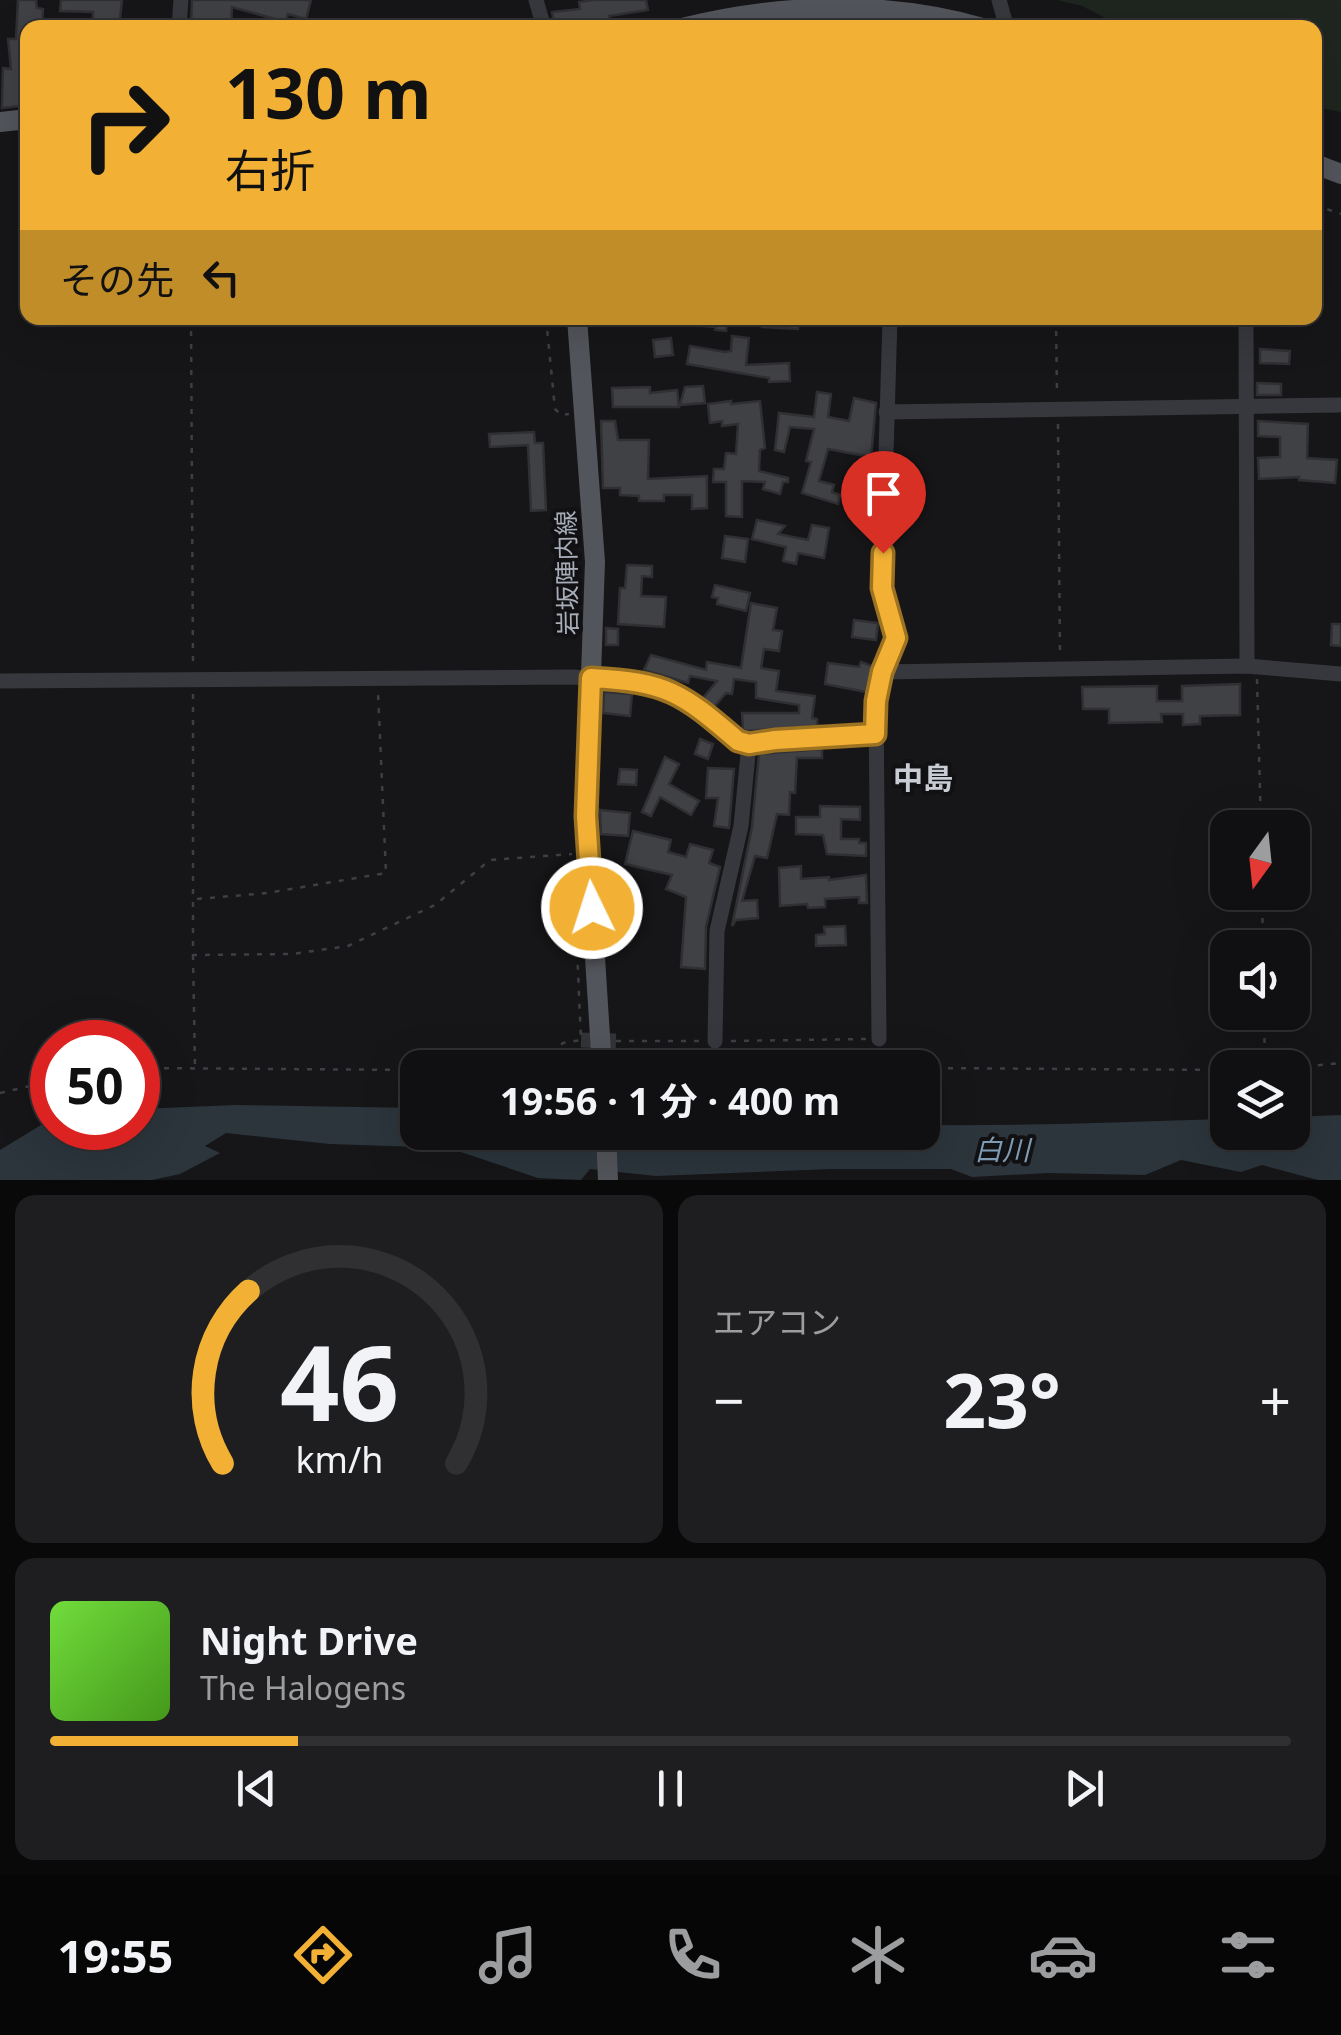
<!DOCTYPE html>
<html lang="ja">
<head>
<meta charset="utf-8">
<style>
  :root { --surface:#101012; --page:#1e1e20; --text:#f1f3f6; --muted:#9c9d9f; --line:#303032; --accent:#f2b134 }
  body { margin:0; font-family:"Noto Sans","Noto Sans JP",sans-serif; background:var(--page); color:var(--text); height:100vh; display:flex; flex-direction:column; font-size:38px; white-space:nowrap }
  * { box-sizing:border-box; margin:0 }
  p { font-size:32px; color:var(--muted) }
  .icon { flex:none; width:55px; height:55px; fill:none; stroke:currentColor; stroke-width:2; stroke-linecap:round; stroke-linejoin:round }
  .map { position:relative; height:1180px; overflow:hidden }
  .side { display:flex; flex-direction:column; gap:15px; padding:15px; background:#09090a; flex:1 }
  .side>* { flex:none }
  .banner { position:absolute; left:20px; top:20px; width:1302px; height:305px; border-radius:20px; box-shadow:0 10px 40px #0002,0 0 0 2px var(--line); background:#f2b134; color:#111; overflow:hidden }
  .needle { width:65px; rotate:195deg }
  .buttons { position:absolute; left:1210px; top:810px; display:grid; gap:20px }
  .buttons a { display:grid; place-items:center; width:100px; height:100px; border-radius:20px; background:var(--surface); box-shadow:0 10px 40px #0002,0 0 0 2px var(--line); font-size:50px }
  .speed { position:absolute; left:30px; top:1020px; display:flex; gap:20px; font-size:50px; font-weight:700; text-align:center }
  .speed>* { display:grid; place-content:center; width:130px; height:130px; border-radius:50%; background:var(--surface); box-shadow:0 10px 40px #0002,0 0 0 2px var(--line); line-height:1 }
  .speed .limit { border:15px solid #d22; background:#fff; color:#111 }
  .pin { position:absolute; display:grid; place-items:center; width:85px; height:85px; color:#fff; margin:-102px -42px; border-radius:50% 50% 50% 0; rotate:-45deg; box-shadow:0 0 10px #0007 }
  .pin .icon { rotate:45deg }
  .me { position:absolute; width:110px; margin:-55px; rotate:356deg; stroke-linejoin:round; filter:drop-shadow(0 0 8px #0008) }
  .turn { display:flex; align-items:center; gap:35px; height:210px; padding:0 40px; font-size:45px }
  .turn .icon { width:130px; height:130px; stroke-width:2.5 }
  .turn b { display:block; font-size:70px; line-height:85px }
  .then { display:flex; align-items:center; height:95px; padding:0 40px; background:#0003; gap:20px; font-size:38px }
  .big { font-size:75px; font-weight:700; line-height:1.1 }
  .side .widget { flex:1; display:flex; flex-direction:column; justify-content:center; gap:15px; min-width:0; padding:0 35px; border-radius:20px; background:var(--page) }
  .side .dial { align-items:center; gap:0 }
  .dial svg { height:260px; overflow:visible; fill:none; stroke:var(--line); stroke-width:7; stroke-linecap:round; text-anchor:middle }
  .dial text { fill:var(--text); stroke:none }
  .song { display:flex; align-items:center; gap:30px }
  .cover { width:120px; height:120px; border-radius:15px; background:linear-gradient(135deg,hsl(100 70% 55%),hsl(100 70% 35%)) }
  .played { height:10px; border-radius:5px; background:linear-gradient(90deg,var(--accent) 20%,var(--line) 20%) }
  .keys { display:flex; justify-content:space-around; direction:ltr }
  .heat { display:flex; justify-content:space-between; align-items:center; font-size:55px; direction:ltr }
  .side .tiles { flex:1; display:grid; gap:15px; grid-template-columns:1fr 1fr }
  .widget:last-child { grid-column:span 2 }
  .trip { position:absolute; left:400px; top:1050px; width:540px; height:100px; border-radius:20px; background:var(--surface); box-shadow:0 10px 40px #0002,0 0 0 2px var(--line); font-weight:700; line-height:100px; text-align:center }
  .dock { display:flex; height:160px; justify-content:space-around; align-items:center; background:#060607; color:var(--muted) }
  .dock .icon { width:70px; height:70px }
  .dock .current { color:var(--accent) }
  .dock b { font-size:45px; color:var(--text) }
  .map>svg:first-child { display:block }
</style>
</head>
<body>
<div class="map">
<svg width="1341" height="1180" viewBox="0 0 1341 1180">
  <rect width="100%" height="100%" fill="#161618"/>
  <polygon fill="#1e261f" points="1057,0 1341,0 1341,112 1315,107 1315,28 1123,27 1082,6"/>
  <path fill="#2c353c" d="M 236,1105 L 417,1108 L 418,1132 L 922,1132 L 923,1125 C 1024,1126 1126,1122 1227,1119 L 1228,1132 L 1292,1132 L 1293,1117 L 1341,1115 L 1341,1180 L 1318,1180 L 1262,1165 L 1241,1172 L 1181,1160 L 1145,1175 L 1048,1173 L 972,1177 L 951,1169 L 832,1169 L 656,1176 L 590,1169 L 581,1180 L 538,1178 L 449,1148 L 330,1144 L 226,1133 L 205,1146 L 220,1153 L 180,1174 L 152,1180 L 0,1180 L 0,1150 L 46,1122 L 52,1121 L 52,1128 L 138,1128 L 138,1109 Z"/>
  <g fill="#404145" stroke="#303034" stroke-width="2.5">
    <polygon points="18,0 36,0 37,8 43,9 42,27 28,26 28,105 2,108 3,68 11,69 8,39 16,39"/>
    <polygon points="61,0 122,0 119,28 93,28 93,12 60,11"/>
    <polygon points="192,0 311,0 306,19 288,14 286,22 232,7 231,28 191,23"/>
    <polygon points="593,0 646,0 648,10 609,16 610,20 555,28 552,12 580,9 579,2"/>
    <polygon points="692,318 727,318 726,331 715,330 716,327 692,325"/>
    <polygon points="763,318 799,318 798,329 762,327"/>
    <polygon points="732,336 749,338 746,365 789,363 790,381 769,382 769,378 687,364 690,346 725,352 731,351"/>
    <polygon points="671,338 673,355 655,357 653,340"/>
    <polygon points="1260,349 1290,351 1289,364 1260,363"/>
    <polygon points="1257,383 1281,384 1281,395 1257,395"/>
    <polygon points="703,386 705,403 680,405 685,387"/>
    <polygon points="650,387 650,393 677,390 679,407 613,407 612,388"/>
    <polygon points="817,392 831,394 828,417 849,421 854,398 876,403 871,457 828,449 819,481 834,485 832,492 840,495 838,504 802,493 811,462 806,461 814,429 790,427 784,452 775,450 779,413 814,417"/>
    <polygon points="731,401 731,404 760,401 765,448 760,450 759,471 788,478 788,482 783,482 780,494 763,489 765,482 742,481 742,517 726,516 726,482 713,482 714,469 724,469 726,453 736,454 738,424 722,426 722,421 710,423 708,404"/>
    <polygon points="601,421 615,421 618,440 649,440 648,479 707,476 707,508 692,509 692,495 664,495 664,501 639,501 639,496 620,495 620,488 603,488"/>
    <polygon points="1258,421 1308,424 1307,458 1337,460 1335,483 1299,480 1299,477 1259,479 1258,458 1280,457 1280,437 1258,436"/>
    <polygon points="534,432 535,443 543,443 546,510 531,511 528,445 490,447 489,434"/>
    <polygon points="757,520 785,526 778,534 808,540 812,525 829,528 824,558 798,553 796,564 783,561 786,547 752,539"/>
    <polygon points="725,536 748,539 745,562 722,558"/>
    <polygon points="627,565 652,566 652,577 642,576 641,596 666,597 664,627 618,624 620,588 625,588"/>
    <polygon points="715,585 750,593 746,611 717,604 718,598 712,597"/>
    <polygon points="751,603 777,608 773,630 782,631 779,651 764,649 761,668 779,671 776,691 815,696 812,718 817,719 817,725 821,726 743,731 742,713 799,713 799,705 756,698 756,682 734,679 732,694 726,693 714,707 703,698 717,681 690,676 688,683 644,670 651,655 706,670 707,662 741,668"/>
    <polygon points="854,620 878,623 876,640 852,637"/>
    <polygon points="1332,624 1341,624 1341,646 1331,645"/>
    <polygon points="606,628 618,629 618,645 606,645"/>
    <polygon points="861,662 872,666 866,692 825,684 828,663 859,667"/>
    <polygon points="1240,684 1240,715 1200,716 1200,724 1183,725 1183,714 1161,714 1162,722 1109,723 1109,709 1083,709 1082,687 1157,686 1157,701 1182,701 1182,686"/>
    <polygon points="604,692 632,694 630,716 603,713"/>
    <polygon points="700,739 713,744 708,759 695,754"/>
    <polygon points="822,749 822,758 797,758 795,793 790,792 789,815 777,814 767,858 755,856 742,901 757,900 758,918 736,920 732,926 752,827 759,754"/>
    <polygon points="665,757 679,764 669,784 699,801 691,815 660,797 651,816 642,812"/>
    <polygon points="708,768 734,769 729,828 714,826 718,798 706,798"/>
    <polygon points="620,769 637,770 636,785 618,784"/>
    <polygon points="820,806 860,807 860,820 841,819 841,839 859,839 859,843 866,843 866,856 827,854 823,835 796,834 796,817 820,817"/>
    <polygon points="600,810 630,813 628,836 601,834"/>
    <polygon points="633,831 671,840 668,852 686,857 690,844 713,850 709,863 720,867 706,927 705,969 681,967 686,897 666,889 672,875 625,864"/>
    <polygon points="801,866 801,879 829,877 829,880 866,875 867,903 859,903 859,897 825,899 825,907 808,908 807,904 780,906 779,868"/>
    <polygon points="845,926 846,945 816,946 816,935 825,934 824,927"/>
  </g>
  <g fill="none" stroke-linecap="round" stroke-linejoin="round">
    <polyline stroke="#333438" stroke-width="15" stroke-dasharray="15 8" stroke-linecap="butt" points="581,1040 616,1041"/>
    <g stroke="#3d3f44" stroke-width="2.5" stroke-dasharray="5 8" stroke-linecap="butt">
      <polyline points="1315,205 1341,214"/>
      <polyline points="191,318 193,666"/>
      <polyline points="546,318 555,409 561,415 569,414"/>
      <polyline points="1056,318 1057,396"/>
      <polyline points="1058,424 1060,656"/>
      <polyline points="1257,679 1261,828"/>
      <polyline points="193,694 193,955 292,954 348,946 435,905 490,860 572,854"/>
      <polyline points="1262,892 1263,948"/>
      <polyline points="197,899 267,893 386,873 378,692"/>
      <polyline points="193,955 195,1067"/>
      <polyline points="1264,1012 1265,1068"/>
      <polyline points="616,1041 703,1041"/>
      <polyline points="731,1041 868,1039"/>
      <polyline points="879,1051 880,1062 891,1068"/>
      <polyline points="138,1068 418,1070"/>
      <polyline points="530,1068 563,1043 581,1040 576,926"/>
      <polyline points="922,1068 1228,1070"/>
      <polyline points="1292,1068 1341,1063"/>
      <polyline points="0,1093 52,1081"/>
    </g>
    <g stroke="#37383d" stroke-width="15">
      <polyline points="536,0 544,28"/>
      <polyline points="999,0 1007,28"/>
      <polyline points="179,28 181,0"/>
      <polyline points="1246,318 1247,666"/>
      <polyline points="886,412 1341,405"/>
      <polyline points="882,672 1247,666 1341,674"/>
      <polyline points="0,681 571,677 637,680 679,693 738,741 749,744 775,740 875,735"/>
      <polyline points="879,1039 876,701 882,672 896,639 882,588 890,318"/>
      <polyline points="715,1041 717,931 741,826 749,744"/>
    </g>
    <g stroke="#53555c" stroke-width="20">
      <path d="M 682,28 C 781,4 885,0 983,28"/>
      <polyline points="0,122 28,119"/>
      <polyline points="1315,164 1341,174"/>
      <polyline points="577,318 595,562 586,815 602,1068"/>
      <polyline points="606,1132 608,1180"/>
    </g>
  </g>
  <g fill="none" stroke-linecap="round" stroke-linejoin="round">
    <g stroke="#9d7322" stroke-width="25">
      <path id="route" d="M 592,908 L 586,816 L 591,678 C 667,682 681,692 738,741 L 749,744 L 775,740 L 875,734 L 876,701 L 882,672 L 896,638 L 882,588 L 883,553"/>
    </g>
    <use href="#route" stroke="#f2b134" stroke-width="18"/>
  </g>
  <g text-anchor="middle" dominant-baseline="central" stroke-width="8" stroke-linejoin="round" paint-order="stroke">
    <g font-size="25" fill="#a8adb8" stroke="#111113">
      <text transform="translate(566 573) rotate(-91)">岩坂陣内線</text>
    </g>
    <g font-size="28" font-style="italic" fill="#7f9bb3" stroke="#111113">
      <text x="1002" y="1149">白川</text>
    </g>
    <g font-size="30" font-weight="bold" fill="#c9ccd4" stroke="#111113">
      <text x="923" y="777">中島</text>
    </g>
  </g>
</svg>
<div class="buttons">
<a><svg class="needle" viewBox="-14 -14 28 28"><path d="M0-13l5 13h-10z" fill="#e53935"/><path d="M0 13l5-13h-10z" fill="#9c9d9f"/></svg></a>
<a><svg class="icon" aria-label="sound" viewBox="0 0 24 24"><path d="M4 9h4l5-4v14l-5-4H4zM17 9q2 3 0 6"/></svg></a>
<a><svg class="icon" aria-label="layers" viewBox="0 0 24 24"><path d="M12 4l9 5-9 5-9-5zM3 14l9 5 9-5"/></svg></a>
</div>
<div class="speed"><div class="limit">50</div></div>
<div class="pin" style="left:883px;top:553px;background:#d93025"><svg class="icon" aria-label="arrive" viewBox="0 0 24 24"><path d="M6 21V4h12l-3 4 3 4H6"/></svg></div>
<svg class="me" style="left:592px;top:908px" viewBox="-20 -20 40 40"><circle r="17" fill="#f2b134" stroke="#fff" stroke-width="3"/><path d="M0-11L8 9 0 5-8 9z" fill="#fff"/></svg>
<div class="trip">19:56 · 1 分 · 400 m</div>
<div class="banner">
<div class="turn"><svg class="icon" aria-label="right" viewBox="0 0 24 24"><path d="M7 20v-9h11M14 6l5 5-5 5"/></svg><div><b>130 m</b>右折</div></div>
<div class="then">その先<svg class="icon" aria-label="left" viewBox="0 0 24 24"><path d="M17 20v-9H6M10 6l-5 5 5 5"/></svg></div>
</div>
</div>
<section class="side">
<div class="tiles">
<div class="widget dial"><svg viewBox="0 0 100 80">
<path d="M14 69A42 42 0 1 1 86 69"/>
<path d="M14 69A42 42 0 0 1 22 16" stroke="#f2b134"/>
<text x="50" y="56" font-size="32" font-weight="700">46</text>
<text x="50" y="72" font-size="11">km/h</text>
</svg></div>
<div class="widget"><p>エアコン</p>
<div class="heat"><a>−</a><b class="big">23°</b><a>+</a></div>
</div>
<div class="widget">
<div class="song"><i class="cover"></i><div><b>Night Drive</b><p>The Halogens</p></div></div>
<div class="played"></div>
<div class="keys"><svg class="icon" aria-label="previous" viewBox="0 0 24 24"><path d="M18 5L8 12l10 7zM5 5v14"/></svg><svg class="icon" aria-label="pause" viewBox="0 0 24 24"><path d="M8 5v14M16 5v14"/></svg><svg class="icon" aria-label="next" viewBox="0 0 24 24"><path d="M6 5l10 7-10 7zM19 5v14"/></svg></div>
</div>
</div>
</section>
<nav class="dock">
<b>19:55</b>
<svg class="icon current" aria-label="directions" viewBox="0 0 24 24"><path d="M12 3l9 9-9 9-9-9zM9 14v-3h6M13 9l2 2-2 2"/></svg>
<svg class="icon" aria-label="music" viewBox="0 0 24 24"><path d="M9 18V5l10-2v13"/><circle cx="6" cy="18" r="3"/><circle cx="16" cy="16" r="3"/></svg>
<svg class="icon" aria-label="phone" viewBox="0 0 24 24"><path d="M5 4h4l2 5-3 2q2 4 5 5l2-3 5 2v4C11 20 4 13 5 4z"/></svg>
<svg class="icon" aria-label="climate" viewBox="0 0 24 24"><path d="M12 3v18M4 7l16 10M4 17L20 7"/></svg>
<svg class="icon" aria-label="car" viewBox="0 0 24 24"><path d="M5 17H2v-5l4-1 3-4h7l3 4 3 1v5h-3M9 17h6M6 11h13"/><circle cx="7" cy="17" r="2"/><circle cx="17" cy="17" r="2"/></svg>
<svg class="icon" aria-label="filters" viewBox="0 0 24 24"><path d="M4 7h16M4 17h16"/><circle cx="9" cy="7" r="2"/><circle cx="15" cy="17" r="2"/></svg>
</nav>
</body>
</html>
